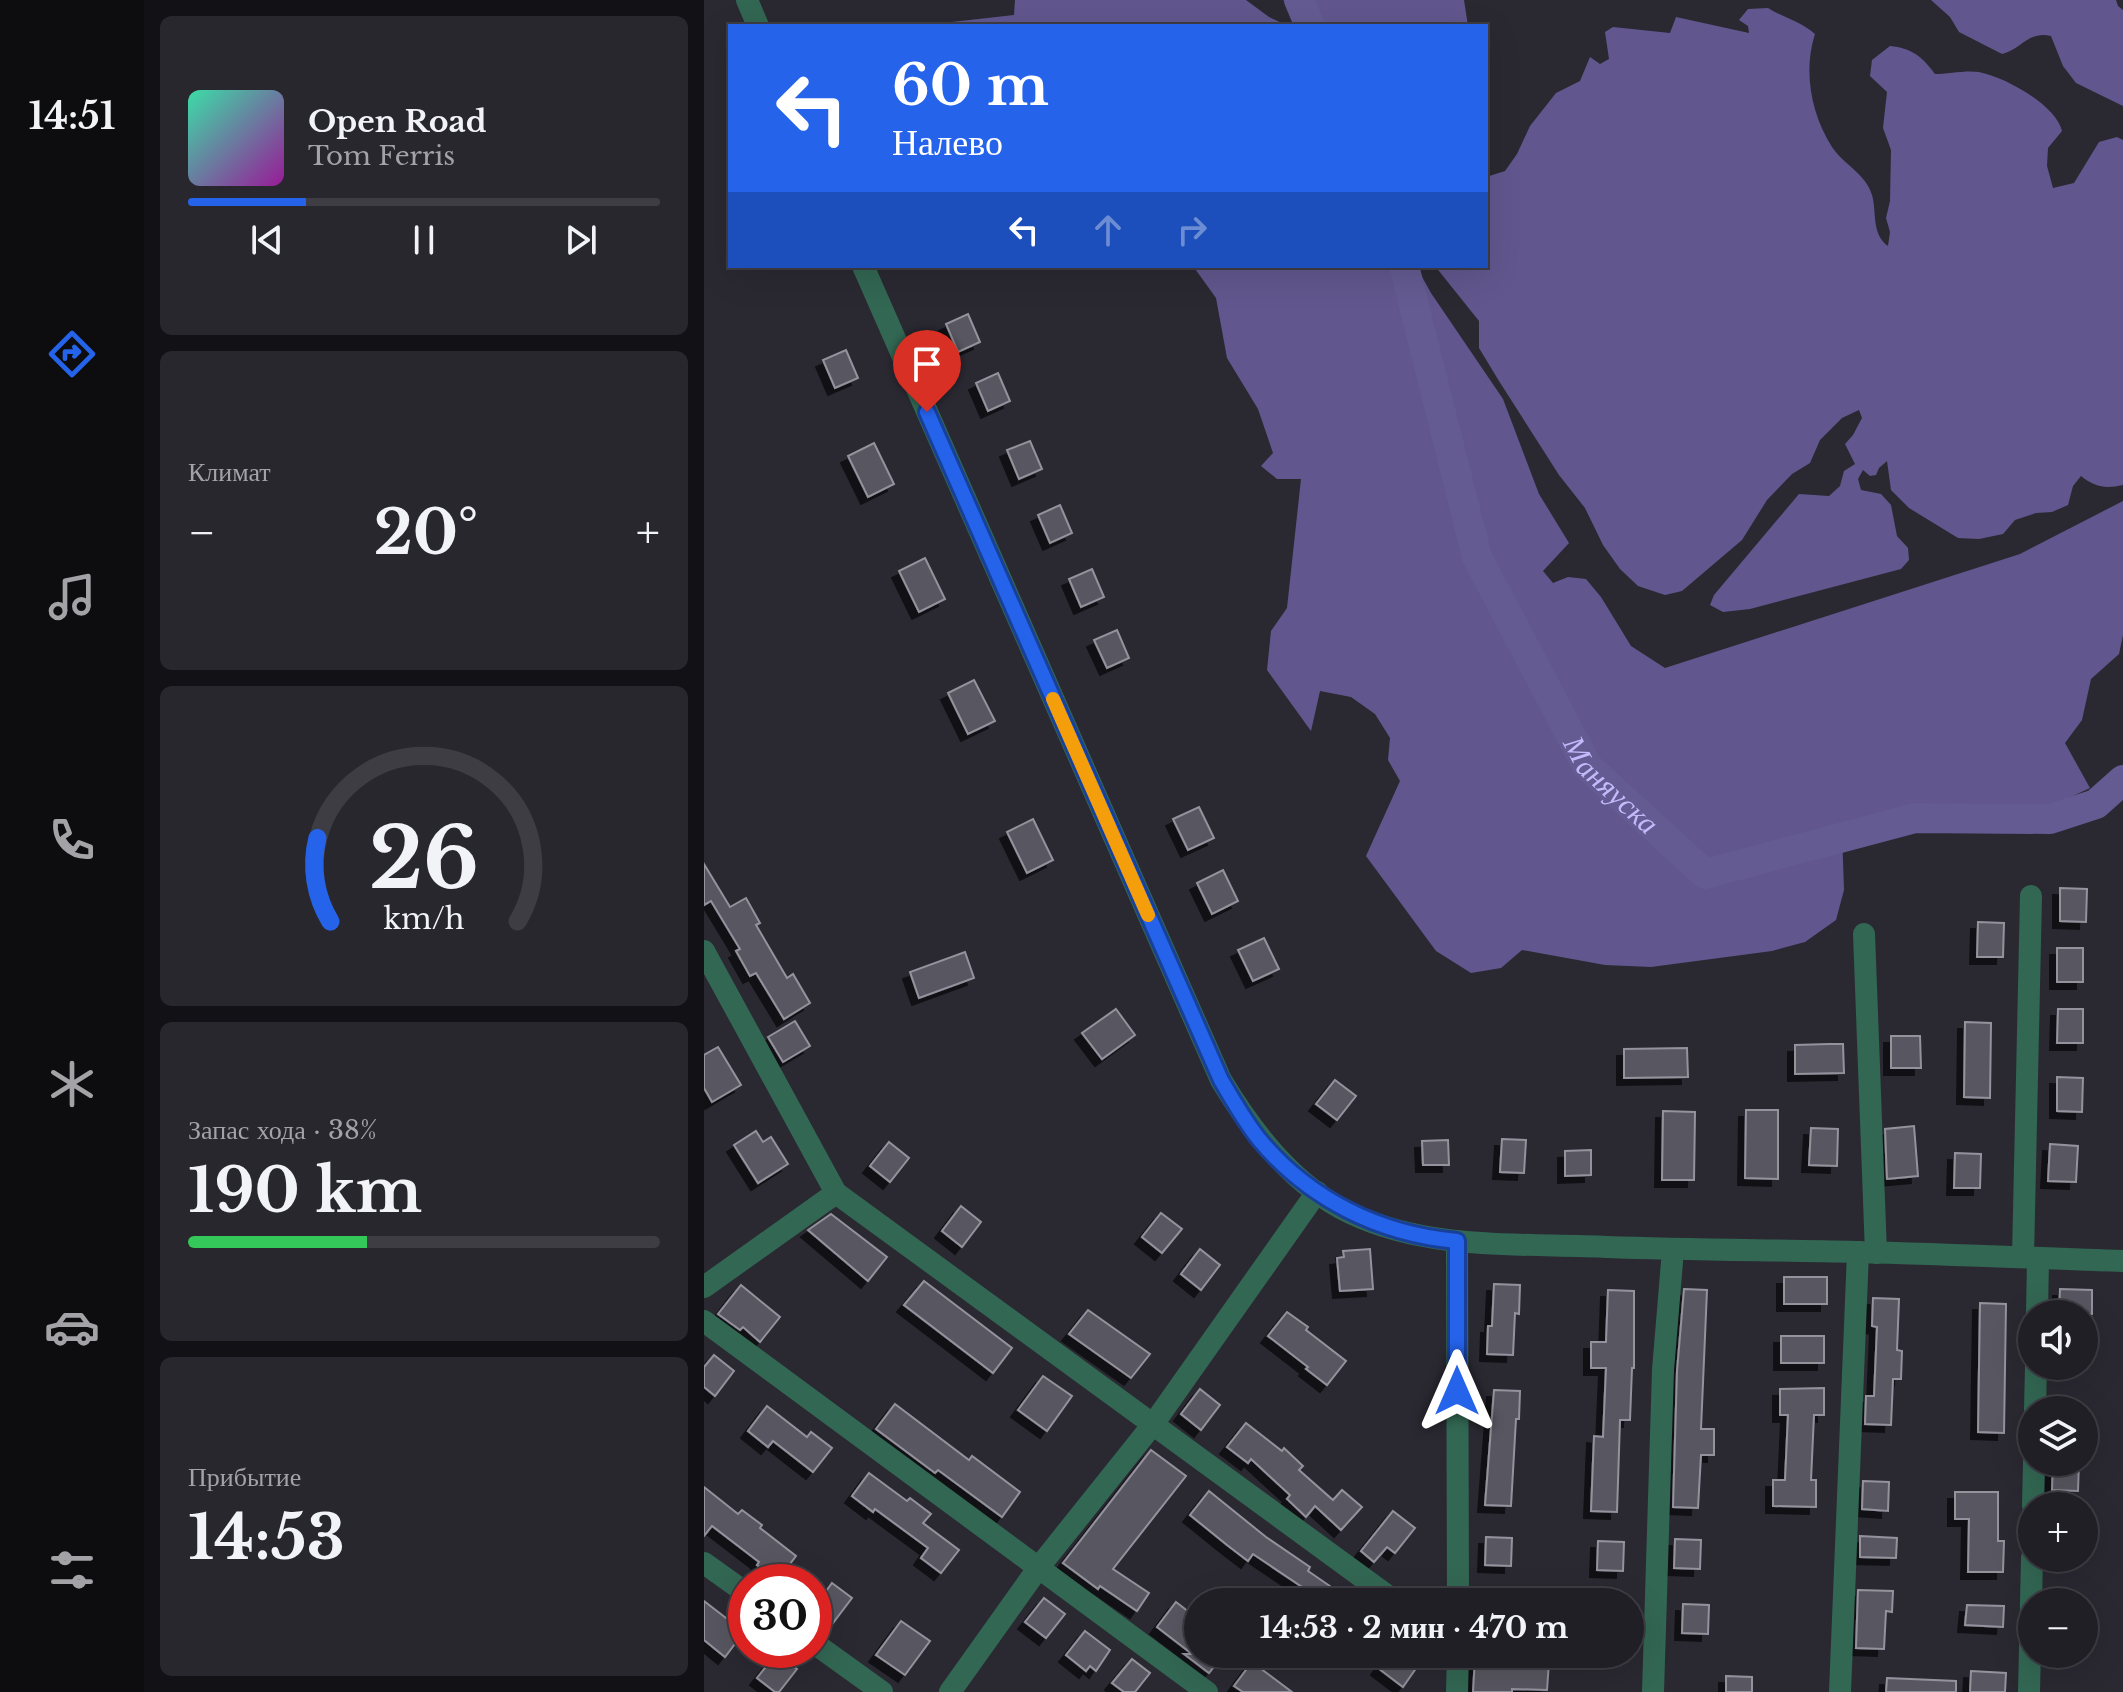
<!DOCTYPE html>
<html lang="ru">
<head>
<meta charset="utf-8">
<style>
  :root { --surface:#201f26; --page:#28272e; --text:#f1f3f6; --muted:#a2a2a7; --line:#3d3d43; --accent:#2563eb }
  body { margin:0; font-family:"Libre Baskerville",serif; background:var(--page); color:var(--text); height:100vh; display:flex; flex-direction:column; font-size:30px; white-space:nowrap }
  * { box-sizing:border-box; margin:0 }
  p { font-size:26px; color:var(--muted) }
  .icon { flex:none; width:44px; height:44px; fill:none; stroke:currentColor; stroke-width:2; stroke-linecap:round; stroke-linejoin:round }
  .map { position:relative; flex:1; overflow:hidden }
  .drawer { display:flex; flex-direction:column; gap:16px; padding:16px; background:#121115; width:560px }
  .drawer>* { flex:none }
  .hud { position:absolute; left:24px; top:24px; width:760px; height:244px; border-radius:0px; box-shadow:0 8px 32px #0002,0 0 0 2px var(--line); background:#2563eb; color:#fff; overflow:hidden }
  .tools { position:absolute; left:1314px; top:1300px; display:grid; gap:16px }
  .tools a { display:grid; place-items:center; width:80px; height:80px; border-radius:50%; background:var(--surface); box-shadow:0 8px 32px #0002,0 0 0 2px var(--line); font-size:40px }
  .speed { position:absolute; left:24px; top:1564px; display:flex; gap:16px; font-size:40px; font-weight:700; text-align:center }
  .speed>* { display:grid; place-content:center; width:104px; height:104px; border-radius:50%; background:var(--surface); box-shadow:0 8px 32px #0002,0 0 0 2px var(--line); line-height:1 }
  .speed .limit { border:12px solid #d22; background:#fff; color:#111 }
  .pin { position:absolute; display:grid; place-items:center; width:68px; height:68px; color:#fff; margin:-82px -34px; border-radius:50% 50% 50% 0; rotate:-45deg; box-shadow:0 0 8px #0007 }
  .pin .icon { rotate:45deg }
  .me { position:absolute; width:88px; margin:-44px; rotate:0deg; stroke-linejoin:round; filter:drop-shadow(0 0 6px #0008) }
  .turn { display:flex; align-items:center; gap:28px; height:168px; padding:0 32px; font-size:36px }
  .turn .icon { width:104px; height:104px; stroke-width:2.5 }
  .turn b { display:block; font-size:56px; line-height:68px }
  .lanes { display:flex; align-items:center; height:76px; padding:0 32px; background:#0003; justify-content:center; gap:40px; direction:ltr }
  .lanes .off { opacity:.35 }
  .big { font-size:60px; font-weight:700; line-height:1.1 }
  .drawer .card { flex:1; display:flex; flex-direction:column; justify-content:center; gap:12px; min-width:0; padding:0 28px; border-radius:12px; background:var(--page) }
  .drawer .dial { align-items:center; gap:0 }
  .dial svg { height:208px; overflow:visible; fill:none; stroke:var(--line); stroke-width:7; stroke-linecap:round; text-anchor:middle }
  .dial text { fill:var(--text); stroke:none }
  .song { display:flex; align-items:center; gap:24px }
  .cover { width:96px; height:96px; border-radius:12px; background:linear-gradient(135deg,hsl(160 70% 55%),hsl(300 70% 35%)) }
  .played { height:8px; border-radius:4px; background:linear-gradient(90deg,var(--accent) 25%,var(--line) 25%) }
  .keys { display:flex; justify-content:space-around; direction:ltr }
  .heat { display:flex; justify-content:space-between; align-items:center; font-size:44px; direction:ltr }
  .charge { height:12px; border-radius:6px; background:linear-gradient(90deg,#34c759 38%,var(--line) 0) }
  .trip { position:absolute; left:480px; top:1588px; width:460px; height:80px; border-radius:40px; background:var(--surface); box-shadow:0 8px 32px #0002,0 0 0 2px var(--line); font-weight:700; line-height:80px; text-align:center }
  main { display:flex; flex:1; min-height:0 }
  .dock { display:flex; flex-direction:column; width:144px; justify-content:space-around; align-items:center; background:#0d0c0f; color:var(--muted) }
  .dock .icon { width:56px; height:56px }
  .dock .active { color:var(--accent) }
  .dock b { font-size:36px; color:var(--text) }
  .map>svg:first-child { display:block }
</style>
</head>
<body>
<main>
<nav class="dock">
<b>14:51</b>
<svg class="icon active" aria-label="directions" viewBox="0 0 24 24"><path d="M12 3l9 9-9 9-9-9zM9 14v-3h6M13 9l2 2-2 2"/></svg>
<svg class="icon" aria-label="music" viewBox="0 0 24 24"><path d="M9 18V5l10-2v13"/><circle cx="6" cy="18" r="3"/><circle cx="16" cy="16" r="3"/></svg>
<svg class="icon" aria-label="phone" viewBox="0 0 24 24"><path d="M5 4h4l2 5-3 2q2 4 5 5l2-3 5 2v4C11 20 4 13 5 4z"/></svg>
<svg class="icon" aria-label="climate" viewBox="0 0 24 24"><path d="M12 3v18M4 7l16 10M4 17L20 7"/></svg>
<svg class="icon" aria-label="car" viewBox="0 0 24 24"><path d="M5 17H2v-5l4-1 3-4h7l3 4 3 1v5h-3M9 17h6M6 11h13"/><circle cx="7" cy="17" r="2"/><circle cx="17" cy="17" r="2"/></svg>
<svg class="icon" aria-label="filters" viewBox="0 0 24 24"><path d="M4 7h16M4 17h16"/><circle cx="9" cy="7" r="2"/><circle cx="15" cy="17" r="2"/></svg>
</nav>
<section class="drawer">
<div class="card">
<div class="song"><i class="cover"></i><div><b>Open Road</b><p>Tom Ferris</p></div></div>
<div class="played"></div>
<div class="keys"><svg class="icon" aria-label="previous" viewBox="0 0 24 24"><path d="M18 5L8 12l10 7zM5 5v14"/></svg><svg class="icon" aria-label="pause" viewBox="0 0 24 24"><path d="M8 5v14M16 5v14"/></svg><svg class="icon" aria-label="next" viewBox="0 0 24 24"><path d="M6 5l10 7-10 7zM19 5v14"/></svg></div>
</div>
<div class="card"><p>Климат</p>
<div class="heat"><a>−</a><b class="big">20°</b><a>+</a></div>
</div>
<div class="card dial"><svg viewBox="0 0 100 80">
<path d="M14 69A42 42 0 1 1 86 69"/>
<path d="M14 69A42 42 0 0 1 9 37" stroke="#2563eb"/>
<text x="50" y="56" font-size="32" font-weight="700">26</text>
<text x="50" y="72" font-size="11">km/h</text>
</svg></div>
<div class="card"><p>Запас хода · 38%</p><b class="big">190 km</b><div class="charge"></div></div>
<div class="card"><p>Прибытие</p><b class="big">14:53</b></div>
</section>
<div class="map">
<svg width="1419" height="1692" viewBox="0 0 1419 1692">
  <defs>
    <filter id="shadow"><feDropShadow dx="-7" dy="7" stdDeviation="0" flood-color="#0009"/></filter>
  </defs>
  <rect width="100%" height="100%" fill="#2a2932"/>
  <g fill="#61578e">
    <polygon points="311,0 542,0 565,17 584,26 212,26 310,15"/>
    <polygon points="579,0 760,0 764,26 612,26"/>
    <path d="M 1227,0 L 1412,0 L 1414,6 L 1419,10 L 1419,106 L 1372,83 L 1359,66 L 1347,36 C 1325,30 1317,50 1298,54 L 1255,32 L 1246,17 Z"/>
    <path d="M 1064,8 C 1080,18 1098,22 1111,34 C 1099,71 1107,114 1128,147 C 1139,164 1162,174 1168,195 C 1173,212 1167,234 1184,246 L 1186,232 L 1182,218 L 1186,201 L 1187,150 L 1179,128 L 1183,92 L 1166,76 L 1168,60 L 1186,46 C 1207,48 1218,56 1231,74 C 1244,74 1261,70 1275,72 C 1301,77 1352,105 1358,131 L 1344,148 L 1343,166 L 1349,188 L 1370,183 L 1395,142 L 1413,137 L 1419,140 L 1419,485 C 1401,489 1391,487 1377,476 L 1369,486 L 1364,505 L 1348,512 L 1332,513 L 1311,520 L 1299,534 L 1275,539 L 1254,538 L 1205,508 L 1187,490 L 1183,461 L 1175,468 L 1172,475 L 1166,476 L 1159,470 L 1154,479 L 1157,490 L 1177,494 L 1187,505 L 1193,536 L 1204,548 L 1205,560 L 1197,569 L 1046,609 L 1019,612 L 1006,605 L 1010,595 L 1095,494 L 1125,496 L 1136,486 L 1140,471 L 1151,464 L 1141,444 L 1149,435 L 1158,418 L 1155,410 L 1138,418 L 1116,440 L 1106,463 L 1088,474 L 1063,500 L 1038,540 L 978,591 L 961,595 L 934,586 L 916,569 L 899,545 L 881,508 L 855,475 L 795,381 L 775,348 L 775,321 L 731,266 L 782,266 L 782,177 L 801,171 L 813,154 L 826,126 L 852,93 L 876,81 L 886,57 L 896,64 L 905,59 L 901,32 L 909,27 L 966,33 L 972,17 L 1045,33 L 1044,26 L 1035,20 L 1044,9 Z"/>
    <polygon points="489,266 712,266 727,293 799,399 835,494 865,543 839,571 849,583 864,577 882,579 897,597 927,646 961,668 1316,554 1419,501 1419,635 1415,654 1387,679 1378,720 1361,743 1386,788 1343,808 1215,812 1138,832 1140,890 1132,920 1101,942 1068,951 947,967 901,965 818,950 797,968 767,973 732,951 662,856 696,781 684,760 686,738 671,714 647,697 616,691 607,731 563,670 567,631 583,608 597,479 573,479 557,466 569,453 554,409 523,358 512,298"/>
  </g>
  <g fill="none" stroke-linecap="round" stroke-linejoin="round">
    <g stroke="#645b92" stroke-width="30">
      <polyline points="595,0 606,26"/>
      <path id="s1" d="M 700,266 L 773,557 L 883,766 L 1001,874 L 1211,818 L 1346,819 L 1392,804 L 1419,780"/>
    </g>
  </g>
  <g fill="#585660" stroke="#94929d" stroke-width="2" filter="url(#shadow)">
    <polygon points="264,314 276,342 254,352 242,324"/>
    <polygon points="142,350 154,378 131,388 119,360"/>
    <polygon points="294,373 306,401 284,411 272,383"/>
    <polygon points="326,441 338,469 315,479 303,450"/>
    <polygon points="170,443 190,484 164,497 144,456"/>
    <polygon points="356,505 368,533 346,543 334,515"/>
    <polygon points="221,558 241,599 215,612 195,571"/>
    <polygon points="388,569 400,597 377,607 365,579"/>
    <polygon points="413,630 425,658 403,668 390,640"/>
    <polygon points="270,680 291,721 264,734 244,693"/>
    <polygon points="495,807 510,838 484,850 469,819"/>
    <polygon points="329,819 349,860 323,873 303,832"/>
    <polygon points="0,864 26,907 42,898 56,923 52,925 83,978 89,974 106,1003 80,1019 52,973 46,976 32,951 36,949 7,901 0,905"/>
    <polygon points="519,870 534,901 508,914 493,883"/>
    <polygon points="1356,888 1383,889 1382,922 1356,921"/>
    <polygon points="1274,922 1300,923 1299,957 1273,957"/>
    <polygon points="560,938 575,969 549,981 534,950"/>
    <rect x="1353" y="948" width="26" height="34"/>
    <polygon points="261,952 270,978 215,998 206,972"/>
    <polygon points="412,1009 431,1035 398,1059 378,1033"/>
    <polygon points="1354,1009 1379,1009 1379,1043 1353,1043"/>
    <polygon points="91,1021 106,1046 79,1062 64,1037"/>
    <polygon points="1261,1022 1287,1023 1286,1098 1260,1097"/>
    <polygon points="1187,1036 1216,1036 1217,1068 1187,1068"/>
    <polygon points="1125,1044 1139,1044 1140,1073 1091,1074 1091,1045"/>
    <polygon points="14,1047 37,1085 8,1102 0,1088 0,1055"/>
    <polygon points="983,1048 984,1077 920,1078 920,1049"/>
    <polygon points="1353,1077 1379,1078 1378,1112 1353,1111"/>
    <polygon points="631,1080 652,1096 633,1120 612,1104"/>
    <polygon points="1042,1110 1074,1110 1074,1179 1041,1178"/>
    <polygon points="959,1111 991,1112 990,1180 958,1180"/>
    <polygon points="1210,1126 1214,1176 1183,1179 1181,1129"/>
    <polygon points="1107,1128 1134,1129 1133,1166 1105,1165"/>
    <polygon points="52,1131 59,1142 67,1137 84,1164 54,1183 30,1145"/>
    <polygon points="798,1139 822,1140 820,1173 796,1172"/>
    <polygon points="744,1140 745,1165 719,1165 718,1141"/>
    <polygon points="185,1142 205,1158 186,1182 166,1166"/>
    <polygon points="1346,1144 1374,1146 1372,1182 1344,1181"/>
    <polygon points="887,1150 887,1175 861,1176 861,1151"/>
    <polygon points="1251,1153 1277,1154 1276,1188 1250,1188"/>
    <polygon points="257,1206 277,1222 258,1247 238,1231"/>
    <polygon points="457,1213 478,1229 458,1253 438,1237"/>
    <polygon points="127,1214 183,1257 164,1281 104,1230"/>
    <polygon points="496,1249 516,1265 497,1290 477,1274"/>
    <polygon points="666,1249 669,1289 636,1291 633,1258 640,1257 639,1251"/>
    <rect x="1080" y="1277" width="43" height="27"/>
    <polygon points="220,1281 308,1348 289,1373 200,1305"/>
    <polygon points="790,1284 816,1285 815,1314 811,1313 809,1355 783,1354 784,1326 788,1326"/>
    <polygon points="37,1285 76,1317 56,1342 39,1327 36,1330 14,1314"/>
    <polygon points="980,1289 1003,1290 997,1429 1010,1429 1010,1455 997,1455 994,1508 969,1507 973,1371"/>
    <polygon points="1356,1289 1388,1290 1388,1314 1355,1314"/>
    <polygon points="904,1290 930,1291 930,1368 928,1368 926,1420 916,1420 913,1512 887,1511 890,1436 899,1437 902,1368 887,1368 887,1342 902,1342"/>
    <polygon points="1169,1298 1195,1299 1193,1350 1198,1351 1197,1379 1189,1379 1187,1425 1161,1424 1162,1396 1170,1396 1173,1327 1168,1326"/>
    <polygon points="1276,1303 1302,1304 1300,1433 1274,1432"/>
    <polygon points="384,1310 446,1354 427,1378 365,1334"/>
    <polygon points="583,1312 604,1327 602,1330 642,1361 623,1385 602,1369 604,1367 564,1336"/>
    <rect x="1077" y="1336" width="43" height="27"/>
    <polygon points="10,1355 30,1371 11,1396 0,1387 0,1367"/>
    <polygon points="339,1376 368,1396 343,1431 314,1410"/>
    <polygon points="1120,1388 1120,1415 1110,1415 1107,1480 1112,1480 1112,1507 1069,1506 1069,1480 1081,1480 1084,1415 1076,1415 1076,1389"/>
    <polygon points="496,1389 516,1405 497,1430 477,1414"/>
    <polygon points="790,1390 816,1391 815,1419 812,1419 807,1506 781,1505"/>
    <polygon points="191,1404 265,1460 268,1456 316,1492 298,1517 234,1470 231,1473 172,1429"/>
    <polygon points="63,1406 103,1437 107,1432 128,1448 109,1472 69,1441 64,1447 44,1431"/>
    <polygon points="542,1423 578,1451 580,1448 599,1466 595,1470 629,1500 638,1490 658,1507 637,1530 611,1506 602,1517 583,1499 586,1495 547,1459 544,1463 523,1447"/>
    <polygon points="447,1450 482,1476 409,1569 445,1593 433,1611 396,1586 394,1589 359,1563"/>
    <polygon points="1349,1462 1375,1462 1374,1491 1348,1490"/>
    <polygon points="165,1473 203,1501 206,1498 227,1514 219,1523 255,1550 237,1573 217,1558 224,1548 171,1509 169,1512 148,1496"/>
    <polygon points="1159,1481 1185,1482 1184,1511 1158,1509"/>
    <polygon points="0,1487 34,1514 38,1510 58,1525 56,1528 92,1556 73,1581 53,1565 55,1562 8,1526 0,1536"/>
    <polygon points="505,1491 562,1537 606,1567 604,1571 649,1602 611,1602 601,1595 604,1591 549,1554 544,1561 523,1545 486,1515"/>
    <polygon points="1251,1492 1294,1492 1294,1541 1300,1541 1299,1572 1264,1572 1265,1519 1251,1519"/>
    <polygon points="689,1511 711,1528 691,1553 683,1547 670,1562 657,1551"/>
    <polygon points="1156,1536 1193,1538 1192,1558 1156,1557"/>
    <polygon points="782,1537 808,1538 807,1566 781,1565"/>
    <polygon points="971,1539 997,1540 996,1569 970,1568"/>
    <polygon points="894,1541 920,1542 919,1571 893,1570"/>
    <polygon points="128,1583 148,1598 129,1623 110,1608"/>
    <polygon points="1154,1590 1189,1591 1188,1612 1182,1611 1180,1649 1152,1648"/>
    <polygon points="340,1598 361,1614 342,1638 321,1622"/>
    <polygon points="0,1601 40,1632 21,1657 0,1640"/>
    <polygon points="472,1602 494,1619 494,1654 520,1654 505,1673 480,1654 488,1654 453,1627"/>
    <polygon points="979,1604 1005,1605 1004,1634 978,1633"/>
    <polygon points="1263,1605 1300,1606 1299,1627 1261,1625"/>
    <polygon points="197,1621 226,1641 201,1675 172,1655"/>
    <polygon points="381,1631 406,1650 392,1671 386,1666 382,1671 362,1655"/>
    <polygon points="72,1654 93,1669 75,1692 71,1692 53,1678"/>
    <polygon points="684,1654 722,1654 699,1687 674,1668"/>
    <polygon points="771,1658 845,1662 843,1690 808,1689 808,1692 769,1692"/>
    <polygon points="428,1659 446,1673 431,1692 420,1692 408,1683"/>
    <polygon points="548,1662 588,1692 539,1692 530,1686"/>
    <polygon points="1267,1671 1302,1673 1301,1692 1266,1692"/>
    <polygon points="1022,1676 1048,1677 1048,1692 1022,1692"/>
    <polygon points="1183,1678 1252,1681 1252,1692 1182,1692"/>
  </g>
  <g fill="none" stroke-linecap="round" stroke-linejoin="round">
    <g stroke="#326753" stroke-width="22">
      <polyline points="43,0 54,26"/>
      <path d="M 159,266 L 517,1080 C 549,1133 589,1185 646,1213 C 725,1251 818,1243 903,1247 C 986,1250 1069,1250 1152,1252 C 1241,1254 1330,1258 1419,1261"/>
      <polyline points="1160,934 1172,1253"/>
      <polyline points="0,951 132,1193 692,1602"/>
      <polyline points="753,1241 754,1602"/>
      <polyline points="1319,1257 1327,896"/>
      <polyline points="0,1287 132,1193"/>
      <polyline points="1333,1314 1334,1258"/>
      <polyline points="0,1321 503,1692"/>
      <polyline points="1331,1410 1332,1366"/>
      <polyline points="1329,1506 1330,1462"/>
      <polyline points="0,1563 42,1593"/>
      <polyline points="110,1643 178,1692"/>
      <polyline points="246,1692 335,1567 450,1423 613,1192"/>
      <polyline points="753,1692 754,1654"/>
      <polyline points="949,1692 959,1370 969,1250"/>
      <polyline points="1136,1692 1154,1252"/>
      <polyline points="1325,1692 1328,1558"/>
    </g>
  </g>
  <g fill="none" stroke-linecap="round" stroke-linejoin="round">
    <g stroke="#184099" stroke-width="20">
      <path id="route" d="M 223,412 L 517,1080 C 528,1099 540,1120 554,1138 C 604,1199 675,1234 753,1241 L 753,1391"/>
    </g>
    <use href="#route" stroke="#2563eb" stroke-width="14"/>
    <polyline stroke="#f59e0b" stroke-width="14" points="349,699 444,915"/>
  </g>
  <g text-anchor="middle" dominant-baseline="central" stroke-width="8" stroke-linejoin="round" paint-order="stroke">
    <g font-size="30" font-style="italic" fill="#c3bafc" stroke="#212028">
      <text stroke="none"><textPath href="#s1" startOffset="566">Маняуска</textPath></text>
    </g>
  </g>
</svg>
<div class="tools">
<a><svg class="icon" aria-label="sound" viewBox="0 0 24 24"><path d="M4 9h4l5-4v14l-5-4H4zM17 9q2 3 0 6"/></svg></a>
<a><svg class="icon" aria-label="layers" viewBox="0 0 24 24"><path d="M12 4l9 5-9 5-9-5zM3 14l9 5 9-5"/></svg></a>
<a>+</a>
<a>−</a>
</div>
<div class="speed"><div class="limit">30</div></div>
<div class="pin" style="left:223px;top:412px;background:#d93025"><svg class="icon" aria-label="arrive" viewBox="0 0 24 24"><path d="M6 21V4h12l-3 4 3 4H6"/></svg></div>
<svg class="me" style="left:753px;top:1391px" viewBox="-20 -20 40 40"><path d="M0-17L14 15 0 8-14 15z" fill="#2563eb" stroke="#fff" stroke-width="4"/></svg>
<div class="trip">14:53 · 2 мин · 470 m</div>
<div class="hud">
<div class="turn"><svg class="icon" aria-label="left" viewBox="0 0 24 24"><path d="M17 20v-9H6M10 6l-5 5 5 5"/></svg><div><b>60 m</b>Налево</div></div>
<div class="lanes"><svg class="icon" aria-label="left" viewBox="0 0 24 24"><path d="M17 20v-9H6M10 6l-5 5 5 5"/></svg><svg class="icon off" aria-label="ahead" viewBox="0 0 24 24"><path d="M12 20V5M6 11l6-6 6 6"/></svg><svg class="icon off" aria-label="right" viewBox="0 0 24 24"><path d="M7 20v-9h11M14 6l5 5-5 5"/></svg></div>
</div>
</div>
</main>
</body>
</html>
